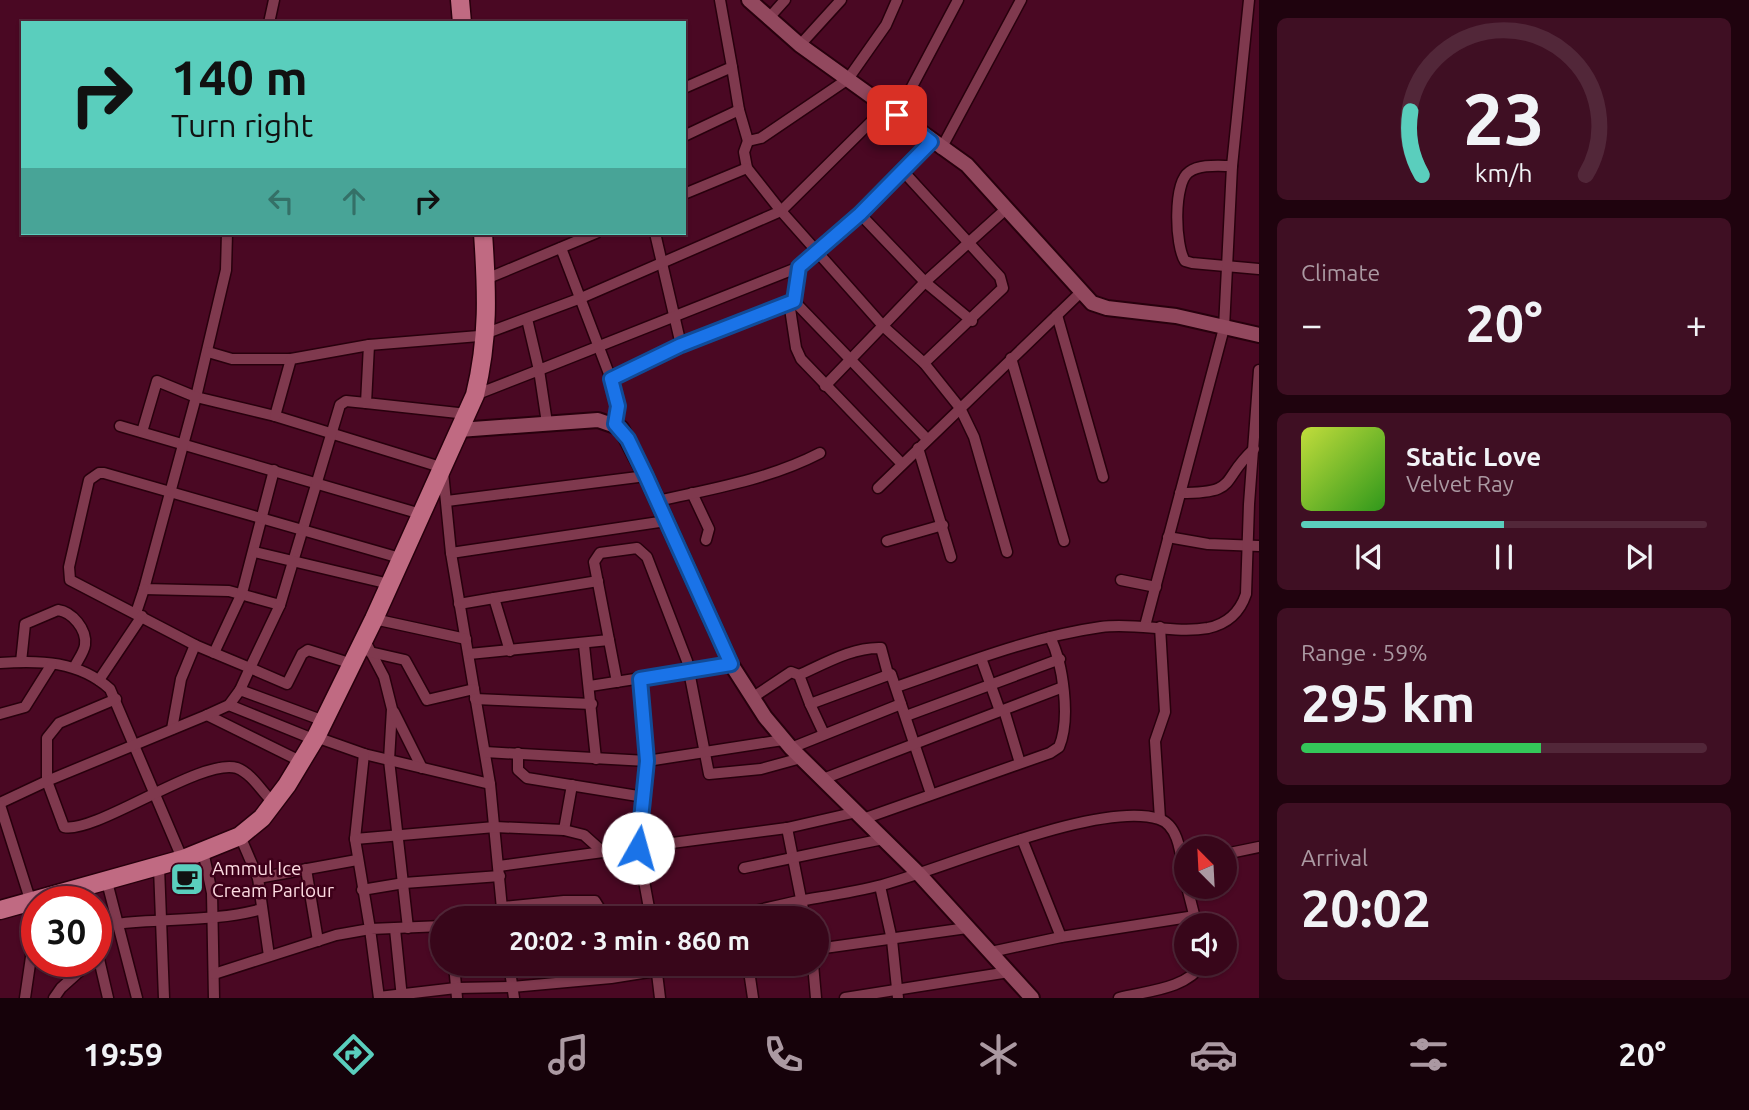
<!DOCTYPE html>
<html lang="en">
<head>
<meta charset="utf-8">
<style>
  :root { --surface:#38061a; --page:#3f0f23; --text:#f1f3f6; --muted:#ab99a2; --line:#522739; --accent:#5acebd }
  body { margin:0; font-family:Ubuntu,sans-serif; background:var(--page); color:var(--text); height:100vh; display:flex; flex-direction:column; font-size:26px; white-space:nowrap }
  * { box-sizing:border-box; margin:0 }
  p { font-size:23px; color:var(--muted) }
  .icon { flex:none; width:38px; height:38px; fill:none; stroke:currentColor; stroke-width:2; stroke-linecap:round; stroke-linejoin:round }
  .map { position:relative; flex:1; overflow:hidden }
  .panel { display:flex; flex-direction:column; gap:18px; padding:18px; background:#1f030e; width:490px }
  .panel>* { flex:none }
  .banner { position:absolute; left:21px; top:21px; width:665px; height:214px; border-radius:0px; box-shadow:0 2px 5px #0004,0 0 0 2px var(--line); background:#5acebd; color:#111; overflow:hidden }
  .needle { width:46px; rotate:336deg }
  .controls { position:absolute; left:1174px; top:836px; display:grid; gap:14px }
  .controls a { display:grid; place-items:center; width:63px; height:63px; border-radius:50%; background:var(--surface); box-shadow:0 2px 5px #0004,0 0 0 2px var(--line); font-size:35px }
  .speed { position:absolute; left:21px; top:886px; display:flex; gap:14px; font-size:35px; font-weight:700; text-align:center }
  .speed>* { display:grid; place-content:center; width:91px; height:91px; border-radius:50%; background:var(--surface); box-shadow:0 2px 5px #0004,0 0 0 2px var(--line); line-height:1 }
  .speed .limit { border:10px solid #d22; background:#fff; color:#111 }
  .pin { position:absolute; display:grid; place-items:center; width:60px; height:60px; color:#fff; margin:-30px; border-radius:14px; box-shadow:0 4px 10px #0006 }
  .me { position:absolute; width:77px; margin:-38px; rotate:7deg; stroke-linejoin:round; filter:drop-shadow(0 0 5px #0008) }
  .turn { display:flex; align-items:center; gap:24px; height:147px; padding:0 35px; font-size:32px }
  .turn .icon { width:91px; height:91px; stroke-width:2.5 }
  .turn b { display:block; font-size:49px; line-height:60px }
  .lanes { display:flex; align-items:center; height:66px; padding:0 35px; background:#0003; justify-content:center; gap:35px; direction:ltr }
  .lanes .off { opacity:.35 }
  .big { font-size:52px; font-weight:700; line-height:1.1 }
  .panel .widget { flex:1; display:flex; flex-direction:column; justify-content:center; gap:10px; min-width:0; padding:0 24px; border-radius:10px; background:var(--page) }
  .panel .dial { align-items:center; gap:0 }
  .dial svg { height:182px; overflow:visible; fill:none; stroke:var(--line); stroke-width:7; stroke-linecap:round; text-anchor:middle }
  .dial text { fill:var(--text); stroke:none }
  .song { display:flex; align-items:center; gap:21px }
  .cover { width:84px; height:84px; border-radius:10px; background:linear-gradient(135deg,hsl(70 70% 55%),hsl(110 70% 35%)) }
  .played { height:7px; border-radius:4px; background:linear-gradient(90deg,var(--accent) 50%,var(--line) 50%) }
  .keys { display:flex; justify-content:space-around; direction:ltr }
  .heat { display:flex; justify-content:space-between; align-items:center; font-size:38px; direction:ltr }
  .charge { height:10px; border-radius:5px; background:linear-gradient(90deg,#34c759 59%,var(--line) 0) }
  .trip { position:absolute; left:430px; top:906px; width:399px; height:70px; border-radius:35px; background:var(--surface); box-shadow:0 2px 5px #0004,0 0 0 2px var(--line); font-weight:700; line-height:70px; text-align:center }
  .tabs { display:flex; height:112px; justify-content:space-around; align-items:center; background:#16020a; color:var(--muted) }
  .tabs .icon { width:49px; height:49px }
  .tabs .active { color:var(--accent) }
  .tabs b { font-size:32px; color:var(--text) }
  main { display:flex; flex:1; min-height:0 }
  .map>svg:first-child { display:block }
</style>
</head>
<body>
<main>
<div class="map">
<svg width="1259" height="998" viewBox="0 0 1259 998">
  <rect width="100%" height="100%" fill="#4a0823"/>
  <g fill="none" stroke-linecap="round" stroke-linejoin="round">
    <g stroke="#28000d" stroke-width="13">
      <g id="street">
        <polyline points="768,19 785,0"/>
        <polyline points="269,23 274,0"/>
        <polyline points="800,45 841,0"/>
        <polyline points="732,67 739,110"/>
        <polyline points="684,88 732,67 720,0"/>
        <polyline points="886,107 781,211 884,327 924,363 960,408 974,437 1007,552"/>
        <polyline points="897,115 958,0"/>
        <polyline points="684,136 739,110 748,141 761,138 848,79 886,25 897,0"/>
        <polyline points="941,149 1021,0"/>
        <path d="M 1232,166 C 1218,166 1200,164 1189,172 C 1173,183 1175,246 1185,261 L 1192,263 L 1259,269"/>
        <polyline points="747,168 744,152 748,141"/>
        <polyline points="860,214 925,282 972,321"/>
        <polyline points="227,233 226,270 196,397 275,416 434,465"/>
        <polyline points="655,233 681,345"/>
        <polyline points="561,248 611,379 681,345 794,301 927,439"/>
        <polyline points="486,279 596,233"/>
        <polyline points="794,301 799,267"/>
        <polyline points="789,302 796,348 801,359 902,464"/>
        <polyline points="1057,315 1103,477"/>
        <path d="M 527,319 L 539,370 L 799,267 C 838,240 870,205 902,170"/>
        <polyline points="369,345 366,403 458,413"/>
        <polyline points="208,352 232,359 291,359"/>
        <polyline points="1011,358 1064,541"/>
        <polyline points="924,363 1003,288 1000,277 902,170 931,142"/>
        <polyline points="611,379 618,406 615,424"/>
        <polyline points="825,386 925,282 1006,209"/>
        <polyline points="475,395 539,370 547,423"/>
        <polyline points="275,416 291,359 369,345 479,336 581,298 781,211 747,168 684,194"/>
        <polyline points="120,426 414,512"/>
        <polyline points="142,432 157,381 196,397 144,589 229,591 280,605 340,405 346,401 366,403"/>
        <polyline points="918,448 951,557"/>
        <polyline points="274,470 242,593 214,653 250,668 280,605"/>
        <polyline points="443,472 451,553 490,784 503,919"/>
        <polyline points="878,488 1081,292"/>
        <polyline points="692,493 709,529 706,540"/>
        <path d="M 1180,493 C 1240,493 1219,481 1254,449"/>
        <polyline points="447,501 646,476"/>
        <path d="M 657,501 C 712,489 770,479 820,453"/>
        <polyline points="1168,537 1208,544 1259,546"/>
        <polyline points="887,541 943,525"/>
        <polyline points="255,552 381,582"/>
        <polyline points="451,553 666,521"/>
        <polyline points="1121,580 1156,587"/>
        <polyline points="494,598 598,581"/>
        <polyline points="459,604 494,598 510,651"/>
        <polyline points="136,613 144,589"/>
        <polyline points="374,619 466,639"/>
        <polyline points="1145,626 1224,328 1232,166 1249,0"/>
        <polyline points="364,639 384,677 392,709 389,760 408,928"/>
        <polyline points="195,645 70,580 69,567 89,480 99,473 104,473 393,556"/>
        <polyline points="584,645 596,759"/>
        <polyline points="370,652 405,660 427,700 474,689"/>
        <polyline points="469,654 609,640"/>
        <polyline points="981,658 1000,711"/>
        <path d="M 21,662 L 25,624 L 58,610 C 72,612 87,629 85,645 C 84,652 78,660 75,666"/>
        <path d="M 0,663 C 40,660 79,661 110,689 L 179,851"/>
        <path d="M 799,675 C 824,664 852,647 881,648 L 888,674"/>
        <polyline points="640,679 647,761 638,848 651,919"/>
        <polyline points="99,680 142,616"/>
        <polyline points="617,682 594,562 600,553 637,548 647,557 687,661 709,774 761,769 801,758"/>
        <polyline points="590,686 731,664"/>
        <path d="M 896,687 C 963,664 1030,637 1101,627 C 1135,622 1175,634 1208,628 C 1227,624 1240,612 1246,594 L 1249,504 L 1259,370"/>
        <polyline points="240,690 250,668 287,684 302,654 308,650 343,661"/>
        <polyline points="752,698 791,672 799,675 810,704"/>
        <path d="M 116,699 L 59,723 L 47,738 L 47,781 L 64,827 C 96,834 202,757 237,768 C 250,773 259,787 268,797"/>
        <polyline points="475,699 592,704"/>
        <polyline points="229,705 308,737"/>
        <polyline points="1004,710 1020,763"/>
        <polyline points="394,712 422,768"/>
        <polyline points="0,714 25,707 52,664"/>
        <polyline points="207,715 296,759"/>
        <polyline points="906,716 1060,659"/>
        <polyline points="172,729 181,679 195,645 214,653"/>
        <polyline points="824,734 810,704 891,674 931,794"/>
        <polyline points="316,737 364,754 490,784"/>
        <polyline points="791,748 901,704"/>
        <polyline points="485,752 647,761 783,740"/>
        <polyline points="518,753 518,770 527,778 644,797"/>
        <polyline points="364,754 355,839 495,827 564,830 572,785"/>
        <polyline points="823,779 1063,687"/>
        <polyline points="0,803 47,781 207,715 229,705 240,690 316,718"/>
        <polyline points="0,805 28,893"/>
        <path d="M 863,819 L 1050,753 L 1059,747 C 1071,719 1063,663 1050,637"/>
        <polyline points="1160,819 1155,741 1165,712 1160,627"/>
        <polyline points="787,828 805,919"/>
        <polyline points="564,830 584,835 603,852 787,828 857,812"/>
        <polyline points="240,836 258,878 269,956"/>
        <polyline points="1022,839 1061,937"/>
        <polyline points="203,851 212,893 214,998"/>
        <polyline points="1225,854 1259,847"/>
        <polyline points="499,866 603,852"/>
        <polyline points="159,867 164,998"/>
        <polyline points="744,868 883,839"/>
        <polyline points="306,869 318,941"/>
        <polyline points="258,878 357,860"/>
        <polyline points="107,882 137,998"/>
        <polyline points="880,886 892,940 898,998"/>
        <polyline points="85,887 88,901"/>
        <polyline points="1187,887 1197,926"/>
        <polyline points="362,890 404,883 500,876"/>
        <polyline points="502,907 564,901 595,901 606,919"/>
        <path d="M 711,919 C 741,915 770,907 799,901 C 827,896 855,892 882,885 C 946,868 1100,800 1159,819 C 1182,826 1181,865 1186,884"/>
        <path d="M 116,924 C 166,918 214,922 262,909"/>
        <polyline points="395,929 402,998"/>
        <polyline points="817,949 967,928"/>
        <polyline points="991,952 1061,937 1195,916"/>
        <polyline points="98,955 108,998"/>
        <polyline points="454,964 457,998"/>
        <polyline points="509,964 514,998"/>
        <polyline points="748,964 753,998"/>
        <polyline points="813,964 816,998"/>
        <polyline points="656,965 660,998"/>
        <polyline points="214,974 336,935 370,929 355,839"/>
        <polyline points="379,997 456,988 512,987 611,978 699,964"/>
        <polyline points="25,998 31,957 28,902"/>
        <polyline points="54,998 61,988 91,961"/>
        <polyline points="379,998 370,929 443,926"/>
        <polyline points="845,998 1009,972"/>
        <path d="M 1119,998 C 1146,991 1187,989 1202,964"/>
      </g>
    </g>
    <g stroke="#28000d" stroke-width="18">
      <g id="secondary">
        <polyline points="749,0 800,45 967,165 1092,303 1107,308 1176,316 1259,335"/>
        <polyline points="459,430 598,420 621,428 646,476 731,664 765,717 791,748 919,874 1032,998"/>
      </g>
    </g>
    <g stroke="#28000d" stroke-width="21">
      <g id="highway">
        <polyline points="460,0 462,23"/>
        <path d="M 0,910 L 183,859 L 240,836 L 262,818 L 287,785 L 316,737 L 374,619 L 475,395 C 489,338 487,291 483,233"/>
      </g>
    </g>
    <use href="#street" stroke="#7f394e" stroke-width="10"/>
    <use href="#secondary" stroke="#92485e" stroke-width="14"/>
    <use href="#highway" stroke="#c06a82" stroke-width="18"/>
  </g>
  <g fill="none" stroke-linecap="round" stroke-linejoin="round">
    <g stroke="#114b97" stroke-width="18">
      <polyline id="route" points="638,848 647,761 640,679 731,664 646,476 628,439 615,424 618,406 611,379 681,345 794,301 799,267 860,214 931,142 897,115"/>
    </g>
    <use href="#route" stroke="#1a73e8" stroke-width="12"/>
  </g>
  <defs>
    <g id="cafe-square" transform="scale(1.75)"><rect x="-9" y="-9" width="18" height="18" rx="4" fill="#5acebd" stroke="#3e0019"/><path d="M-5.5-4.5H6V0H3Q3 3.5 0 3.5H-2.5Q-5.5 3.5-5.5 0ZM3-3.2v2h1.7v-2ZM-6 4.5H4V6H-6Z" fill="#111"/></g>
  </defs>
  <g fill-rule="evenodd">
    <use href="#cafe-square" x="187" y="879"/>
  </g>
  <g text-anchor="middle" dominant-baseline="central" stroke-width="5" stroke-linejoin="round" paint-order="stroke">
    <g font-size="19" fill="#fddbe2" stroke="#3e0019" text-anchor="start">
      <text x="212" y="868">Ammul Ice<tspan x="212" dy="22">Cream Parlour</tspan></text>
    </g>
  </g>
</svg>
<div class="controls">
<a><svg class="needle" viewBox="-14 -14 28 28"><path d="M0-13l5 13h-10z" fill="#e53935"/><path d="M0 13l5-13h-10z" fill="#ab99a2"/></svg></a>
<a><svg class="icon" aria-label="sound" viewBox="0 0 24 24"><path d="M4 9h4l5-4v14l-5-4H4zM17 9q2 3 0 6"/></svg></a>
</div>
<div class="speed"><div class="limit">30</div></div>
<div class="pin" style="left:897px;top:115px;background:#d93025"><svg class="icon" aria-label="arrive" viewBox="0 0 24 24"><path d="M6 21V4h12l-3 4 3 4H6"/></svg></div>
<svg class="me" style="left:638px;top:848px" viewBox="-20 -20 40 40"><circle r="19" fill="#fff"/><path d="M0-13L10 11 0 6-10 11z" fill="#1a73e8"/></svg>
<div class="trip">20:02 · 3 min · 860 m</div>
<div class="banner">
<div class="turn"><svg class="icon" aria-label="right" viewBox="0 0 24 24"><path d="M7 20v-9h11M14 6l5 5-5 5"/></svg><div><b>140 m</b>Turn right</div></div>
<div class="lanes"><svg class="icon off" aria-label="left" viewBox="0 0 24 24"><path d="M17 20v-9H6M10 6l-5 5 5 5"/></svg><svg class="icon off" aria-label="ahead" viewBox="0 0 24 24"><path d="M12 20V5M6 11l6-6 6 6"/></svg><svg class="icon" aria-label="right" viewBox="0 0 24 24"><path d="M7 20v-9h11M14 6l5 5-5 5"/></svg></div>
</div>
</div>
<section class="panel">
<div class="widget dial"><svg viewBox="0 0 100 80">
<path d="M14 69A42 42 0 1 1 86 69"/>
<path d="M14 69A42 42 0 0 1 9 41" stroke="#5acebd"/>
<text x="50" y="56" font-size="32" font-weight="700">23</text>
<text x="50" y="72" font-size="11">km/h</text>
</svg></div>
<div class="widget"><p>Climate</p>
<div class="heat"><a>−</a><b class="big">20°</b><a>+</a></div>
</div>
<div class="widget">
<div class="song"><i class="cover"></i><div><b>Static Love</b><p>Velvet Ray</p></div></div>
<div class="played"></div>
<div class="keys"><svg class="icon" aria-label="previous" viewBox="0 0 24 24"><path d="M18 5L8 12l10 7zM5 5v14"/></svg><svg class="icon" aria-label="pause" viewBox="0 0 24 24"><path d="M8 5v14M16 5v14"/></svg><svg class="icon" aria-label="next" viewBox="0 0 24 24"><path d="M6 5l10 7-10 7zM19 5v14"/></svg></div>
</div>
<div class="widget"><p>Range · 59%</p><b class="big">295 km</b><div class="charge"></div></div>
<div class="widget"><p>Arrival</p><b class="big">20:02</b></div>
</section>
</main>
<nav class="tabs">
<b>19:59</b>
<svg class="icon active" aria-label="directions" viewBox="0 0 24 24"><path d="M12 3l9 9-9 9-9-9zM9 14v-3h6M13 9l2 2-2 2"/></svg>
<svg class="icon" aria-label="music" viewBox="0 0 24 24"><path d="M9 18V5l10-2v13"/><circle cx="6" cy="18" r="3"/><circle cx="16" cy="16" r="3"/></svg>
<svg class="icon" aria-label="phone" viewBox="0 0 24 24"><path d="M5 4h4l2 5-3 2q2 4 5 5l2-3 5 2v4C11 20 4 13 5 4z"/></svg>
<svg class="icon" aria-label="climate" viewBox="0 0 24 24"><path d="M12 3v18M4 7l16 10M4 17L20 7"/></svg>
<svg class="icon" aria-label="car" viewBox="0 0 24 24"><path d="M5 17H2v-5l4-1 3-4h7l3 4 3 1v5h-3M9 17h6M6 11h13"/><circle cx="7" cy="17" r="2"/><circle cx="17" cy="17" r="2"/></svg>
<svg class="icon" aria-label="filters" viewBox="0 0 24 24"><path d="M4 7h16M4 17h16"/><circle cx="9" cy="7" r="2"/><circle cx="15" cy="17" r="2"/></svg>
<b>20°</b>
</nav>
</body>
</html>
